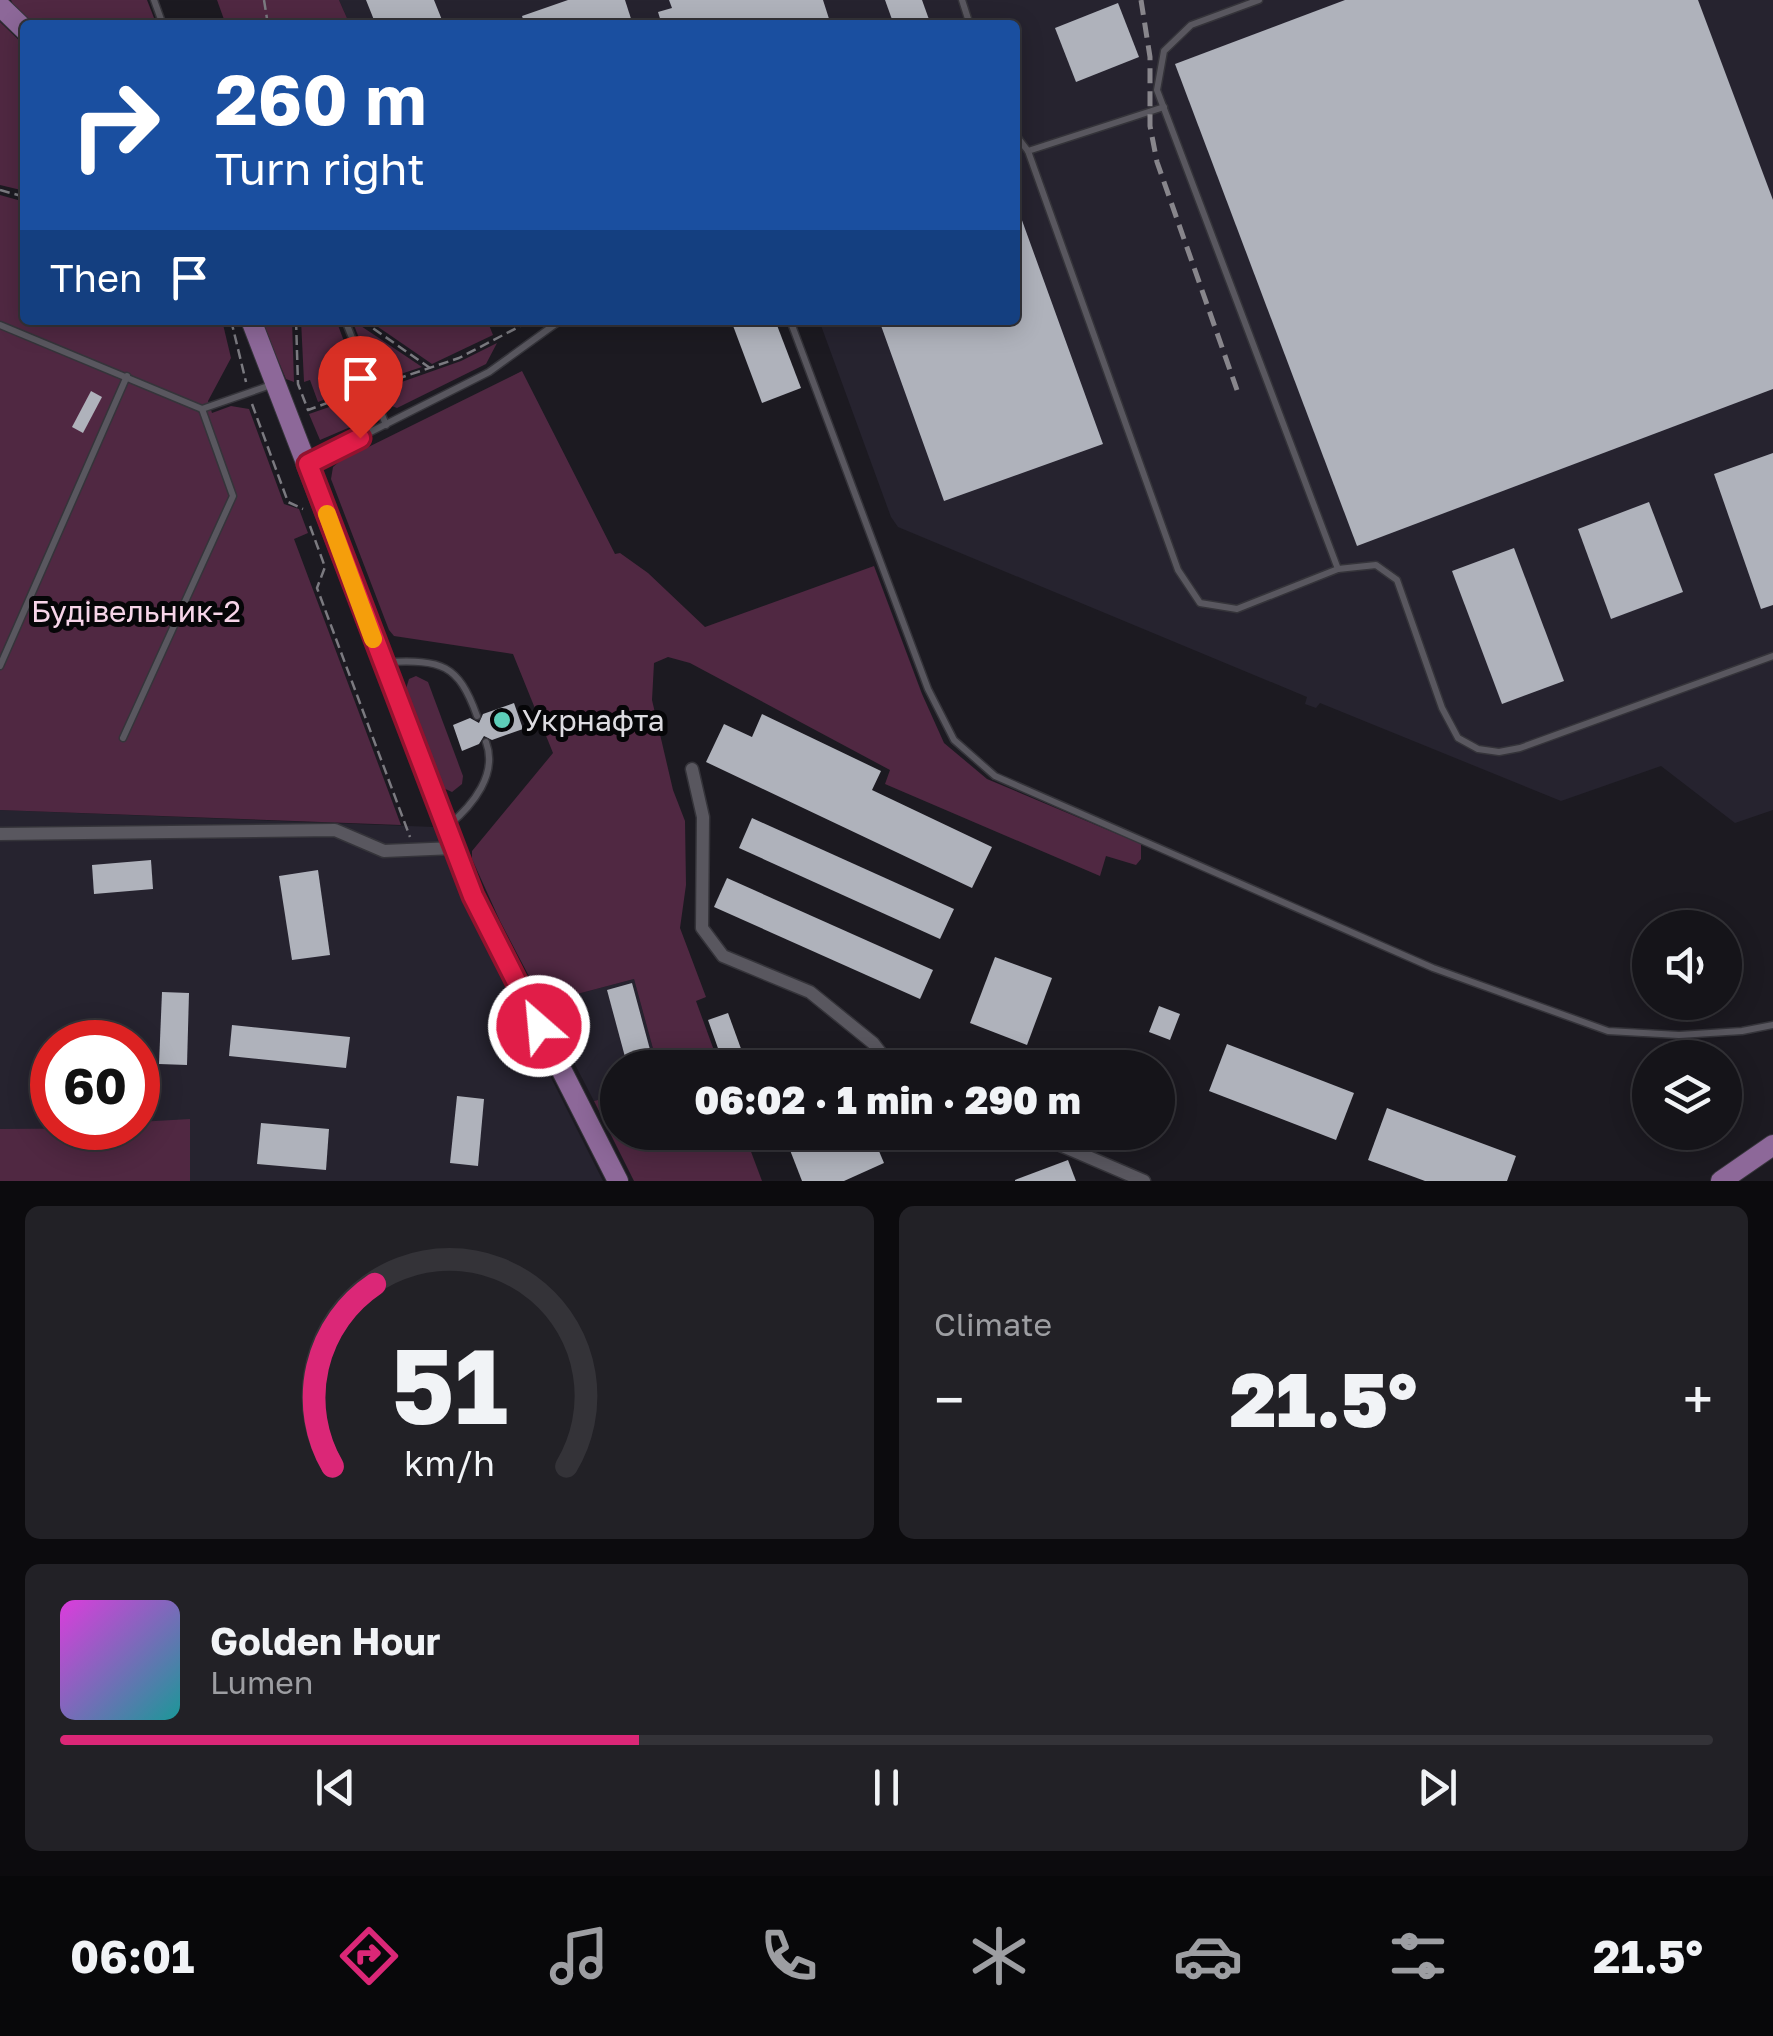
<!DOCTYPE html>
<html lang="en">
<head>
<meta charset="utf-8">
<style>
  :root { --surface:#151419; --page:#222126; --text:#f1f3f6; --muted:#9d9ea2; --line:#343338; --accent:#db2777 }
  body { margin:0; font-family:"Golos Text",sans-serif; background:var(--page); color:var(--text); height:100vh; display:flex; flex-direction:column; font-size:38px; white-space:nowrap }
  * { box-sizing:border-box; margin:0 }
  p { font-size:32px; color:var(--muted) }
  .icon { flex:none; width:55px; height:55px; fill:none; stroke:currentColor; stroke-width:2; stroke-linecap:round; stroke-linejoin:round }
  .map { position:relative; height:1181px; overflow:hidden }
  .sheet { display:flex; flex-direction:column; gap:25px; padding:25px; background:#0c0b0e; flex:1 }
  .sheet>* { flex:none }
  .guide { position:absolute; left:20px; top:20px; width:1000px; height:305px; border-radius:10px; box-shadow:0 5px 25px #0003,0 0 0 2px var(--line); background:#1a4fa0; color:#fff; overflow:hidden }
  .fabs { position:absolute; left:1632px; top:910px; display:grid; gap:20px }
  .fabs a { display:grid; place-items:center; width:110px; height:110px; border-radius:50%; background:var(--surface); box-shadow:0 5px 25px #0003,0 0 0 2px var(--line); font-size:50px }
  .speed { position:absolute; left:30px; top:1020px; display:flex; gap:20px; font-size:50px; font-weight:700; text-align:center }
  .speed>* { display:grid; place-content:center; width:130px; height:130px; border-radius:50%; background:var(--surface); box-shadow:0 5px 25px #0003,0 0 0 2px var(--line); line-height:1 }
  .speed .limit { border:15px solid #d22; background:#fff; color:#111 }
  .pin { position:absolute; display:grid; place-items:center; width:85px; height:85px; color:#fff; margin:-102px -42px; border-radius:50% 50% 50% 0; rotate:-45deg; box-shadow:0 0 10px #0007 }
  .pin .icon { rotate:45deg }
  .me { position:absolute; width:110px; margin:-55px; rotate:333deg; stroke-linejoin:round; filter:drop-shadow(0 0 8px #0008) }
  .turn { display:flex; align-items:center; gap:35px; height:210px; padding:0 30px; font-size:45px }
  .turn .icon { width:130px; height:130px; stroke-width:2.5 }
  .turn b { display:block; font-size:70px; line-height:85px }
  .then { display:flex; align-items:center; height:95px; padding:0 30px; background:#0003; gap:20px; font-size:38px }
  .big { font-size:75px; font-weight:800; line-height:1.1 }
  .sheet .card { flex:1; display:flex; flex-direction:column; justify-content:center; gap:15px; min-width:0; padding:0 35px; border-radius:15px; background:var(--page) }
  .sheet .dial { align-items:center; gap:0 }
  .dial svg { height:260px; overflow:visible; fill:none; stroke:var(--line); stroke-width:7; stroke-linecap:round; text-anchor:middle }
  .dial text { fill:var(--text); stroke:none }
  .song { display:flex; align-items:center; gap:30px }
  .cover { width:120px; height:120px; border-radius:15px; background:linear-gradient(135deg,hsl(300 70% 55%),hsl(180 70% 35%)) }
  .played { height:10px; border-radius:5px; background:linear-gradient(90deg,var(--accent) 35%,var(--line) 35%) }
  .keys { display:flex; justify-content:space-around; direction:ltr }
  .heat { display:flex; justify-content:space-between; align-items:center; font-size:55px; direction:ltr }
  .sheet .tiles { flex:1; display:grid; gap:25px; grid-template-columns:1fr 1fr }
  .card:last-child { grid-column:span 2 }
  .trip { position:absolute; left:600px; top:1050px; width:575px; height:100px; border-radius:50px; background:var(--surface); box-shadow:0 5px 25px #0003,0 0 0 2px var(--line); font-weight:800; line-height:100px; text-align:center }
  .tabs { display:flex; height:160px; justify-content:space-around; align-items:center; background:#08080a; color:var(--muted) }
  .tabs .icon { width:70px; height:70px }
  .tabs .current { color:var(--accent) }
  .tabs b { font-size:45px; color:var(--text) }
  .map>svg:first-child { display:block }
</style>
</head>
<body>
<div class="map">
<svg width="1773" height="1181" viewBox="0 0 1773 1181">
  <rect width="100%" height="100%" fill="#1c1a21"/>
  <g fill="#26232f" fill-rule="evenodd">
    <polygon points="339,0 1773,0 1773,810 1735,823 1661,766 1561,801 1320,703 1316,708 1305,704 1307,697 898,527 891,517 819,320 1015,320 1015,25 350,25"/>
    <path d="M 0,810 L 434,827 L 463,903 L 603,1181 L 0,1181 ZM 52,1042 L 138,1042 L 138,1128 L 52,1128 Z"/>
    <polygon points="634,979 658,1067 618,1068 617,1095 594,1101 543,1003"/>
  </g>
  <g fill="#502842">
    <polygon points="11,0 147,0 156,23 33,25 14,7"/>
    <polygon points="217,0 339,0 350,25 226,25"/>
    <polygon points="0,22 25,46 25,191 0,185"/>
    <polygon points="0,195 25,202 25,320 222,320 231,358 208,401 212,413 231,406 249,409 284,504 299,509 308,533 294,539 401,825 0,810"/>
    <polygon points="261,320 292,320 294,382 286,379"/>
    <polygon points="301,320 336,320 361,386 318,402 310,380 304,382"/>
    <polygon points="352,320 422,367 376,382"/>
    <polygon points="368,320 487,320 493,335 432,364"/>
    <polygon points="497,343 486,364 397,408 384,403 379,390 461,361"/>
    <polygon points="522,371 615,554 620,553 648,573 705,627 874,566 922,694 944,743 987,779 1141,844 1141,859 1136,865 1106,856 1100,876 885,784 890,770 690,663 668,657 654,663 652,700 673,790 685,821 686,885 680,928 706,997 696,1001 720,1067 658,1067 634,979 543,1003 500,921 472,859 472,851 553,753 513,654 394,636 389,630 331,479 333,467 340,461"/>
    <polygon points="364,395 365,409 362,422 320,440 309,414"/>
    <polygon points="416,676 428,682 463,776 462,784 452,792 439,786 405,692 409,679"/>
    <polygon points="617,1095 618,1132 744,1133 762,1181 634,1181 594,1101"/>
    <polygon points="190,1119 190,1181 0,1181 0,1129 138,1128 138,1122"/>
  </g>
  <g fill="#afb2bb">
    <polygon points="366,0 434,0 444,25 376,25"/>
    <polygon points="568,0 625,0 633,25 525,25 522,16"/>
    <polygon points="669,0 823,0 831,25 662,25 658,12 672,8"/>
    <polygon points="885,0 922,0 931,25 894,25"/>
    <polygon points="1345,0 1698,0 1773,200 1773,389 1357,546 1175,64"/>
    <polygon points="1118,3 1139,57 1076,82 1055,28"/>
    <polygon points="1015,201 1103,444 944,501 879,320 1015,320"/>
    <polygon points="740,320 775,320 801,388 762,403 732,323"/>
    <polygon points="91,391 102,397 83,433 72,427"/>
    <polygon points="1773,453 1773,605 1761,609 1714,474"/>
    <polygon points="1649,502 1683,592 1611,619 1578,529"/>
    <polygon points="1514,548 1564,681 1502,704 1452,571"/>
    <polygon points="514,703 523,729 492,740 484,736 479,744 462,751 453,725 470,718 479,723 483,714"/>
    <polygon points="762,714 881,771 872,790 992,847 972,888 706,762 724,724 752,737"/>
    <polygon points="752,818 954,909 940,939 739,848"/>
    <polygon points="151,860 153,889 94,894 92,865"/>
    <polygon points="318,870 330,955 292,960 279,876"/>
    <polygon points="727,878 933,970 920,999 714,907"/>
    <polygon points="995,957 1052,978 1027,1045 970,1023"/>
    <polygon points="632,983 655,1068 628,1068 607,990"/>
    <polygon points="162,992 189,993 187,1065 159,1064"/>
    <polygon points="1159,1006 1180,1014 1170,1040 1149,1032"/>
    <polygon points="728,1013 748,1068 725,1068 708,1020"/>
    <polygon points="232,1025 350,1037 346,1068 229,1056"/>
    <polygon points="1227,1044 1354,1093 1336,1140 1209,1091"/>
    <polygon points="457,1096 484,1099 478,1166 450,1163"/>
    <polygon points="1387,1108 1516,1156 1507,1181 1425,1181 1368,1160"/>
    <polygon points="261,1123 329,1129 326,1170 257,1164"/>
    <polygon points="783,1132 871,1132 884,1163 844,1181 802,1181"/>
    <polygon points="1068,1160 1076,1181 1015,1181 1015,1180"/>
  </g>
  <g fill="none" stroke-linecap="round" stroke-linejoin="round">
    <g stroke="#35343a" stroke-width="9">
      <g id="service">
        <polyline points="154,0 163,25"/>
        <polyline points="962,0 970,25"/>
        <polyline points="1259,0 1191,25 1164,51 1157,90 1338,569"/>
        <polyline points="1164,107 1028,151 1178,570 1200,603 1237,609 1338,569 1376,565 1397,580 1442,708 1458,738 1478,749 1499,752 1520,748 1773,656"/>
        <polyline points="1015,134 1028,151"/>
        <polyline points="345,320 386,425"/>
        <polyline points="790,320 928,689 954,740 995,776 1433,968 1608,1031 1679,1035 1742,1031 1773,1025"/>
        <polyline points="0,325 202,409 271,385"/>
        <polyline points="311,462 489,372 561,320"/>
        <path d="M 388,662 C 441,660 458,663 477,716"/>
        <polyline points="0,666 127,376"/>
        <polyline points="123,738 233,496 202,409"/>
        <path d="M 449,825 C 473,805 498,774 486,742"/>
      </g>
    </g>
    <g stroke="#35343a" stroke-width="15">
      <g id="minor">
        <polyline points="692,769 703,817 702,928 723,956 810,992 873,1043 892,1068"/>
        <polyline points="0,834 335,830 384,851 454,848"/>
        <polyline points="1030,1132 1144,1181"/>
      </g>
    </g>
    <g stroke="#35343a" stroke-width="22">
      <g id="primary">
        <polyline points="0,6 25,30"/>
        <polyline points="251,320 473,896 618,1181"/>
        <polyline points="1721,1181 1773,1145"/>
      </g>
    </g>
    <g stroke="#7b7a80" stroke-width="2.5" stroke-dasharray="10 5" stroke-linecap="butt">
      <polyline points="264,0 268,25"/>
      <polyline points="0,190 25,197"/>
      <polyline points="231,320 246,382"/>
      <polyline points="296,320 298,384 308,410 360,391"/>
      <polyline points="361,320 430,368"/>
      <polyline points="382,384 459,358 532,320"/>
      <polyline points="252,404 288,502 303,509"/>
      <polyline points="310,526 325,567 317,588 410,837"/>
    </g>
    <use href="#service" stroke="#59575f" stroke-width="6"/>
    <use href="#minor" stroke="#59575f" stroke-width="12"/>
    <use href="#primary" stroke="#8d6899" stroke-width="20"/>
    <polyline stroke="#88868c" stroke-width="5" stroke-dasharray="15 8" stroke-linecap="butt" points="1141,0 1150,57 1150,126 1157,162 1237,390"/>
  </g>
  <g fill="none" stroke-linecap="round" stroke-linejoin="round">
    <g stroke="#92132f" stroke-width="25">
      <polyline id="route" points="360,438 308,464 473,896 539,1026"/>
    </g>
    <use href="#route" stroke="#e11d48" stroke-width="18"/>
    <polyline stroke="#f59e0b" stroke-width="18" points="327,514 373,639"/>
  </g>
  <circle fill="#5dceb9" stroke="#060608" stroke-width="4" cx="502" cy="720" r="10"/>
  <g text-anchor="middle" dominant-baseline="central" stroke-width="10" stroke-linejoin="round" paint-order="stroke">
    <g font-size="30" fill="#f7d5e9" stroke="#060608">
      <text x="136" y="611">Будівельник-2</text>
    </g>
    <g font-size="30" fill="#dddce1" stroke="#060608" text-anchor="start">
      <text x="522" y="720">Укрнафта</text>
    </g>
  </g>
</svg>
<div class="fabs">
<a><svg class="icon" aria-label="sound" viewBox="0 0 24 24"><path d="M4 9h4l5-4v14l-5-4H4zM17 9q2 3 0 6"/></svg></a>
<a><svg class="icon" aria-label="layers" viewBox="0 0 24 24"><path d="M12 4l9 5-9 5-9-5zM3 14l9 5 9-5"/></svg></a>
</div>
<div class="speed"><div class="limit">60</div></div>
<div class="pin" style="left:360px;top:438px;background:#d93025"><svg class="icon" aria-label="arrive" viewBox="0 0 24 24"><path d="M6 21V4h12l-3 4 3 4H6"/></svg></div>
<svg class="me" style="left:539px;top:1026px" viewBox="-20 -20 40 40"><circle r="17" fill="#e11d48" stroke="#fff" stroke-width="3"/><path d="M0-11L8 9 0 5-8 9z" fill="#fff"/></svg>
<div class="trip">06:02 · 1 min · 290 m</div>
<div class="guide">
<div class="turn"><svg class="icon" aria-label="right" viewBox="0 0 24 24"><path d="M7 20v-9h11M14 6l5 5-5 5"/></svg><div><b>260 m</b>Turn right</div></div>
<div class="then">Then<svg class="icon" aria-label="arrive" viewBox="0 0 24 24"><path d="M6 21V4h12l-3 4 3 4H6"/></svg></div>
</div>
</div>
<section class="sheet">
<div class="tiles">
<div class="card dial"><svg viewBox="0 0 100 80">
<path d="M14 69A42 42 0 1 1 86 69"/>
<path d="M14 69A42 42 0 0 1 27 13" stroke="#db2777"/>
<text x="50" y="56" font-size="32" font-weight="700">51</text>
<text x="50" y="72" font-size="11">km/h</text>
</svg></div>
<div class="card"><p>Climate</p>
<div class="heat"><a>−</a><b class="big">21.5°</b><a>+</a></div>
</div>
<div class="card">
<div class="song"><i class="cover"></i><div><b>Golden Hour</b><p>Lumen</p></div></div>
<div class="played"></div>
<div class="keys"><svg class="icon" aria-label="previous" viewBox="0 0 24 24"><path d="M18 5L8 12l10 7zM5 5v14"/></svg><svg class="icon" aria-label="pause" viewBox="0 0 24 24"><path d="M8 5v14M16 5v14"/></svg><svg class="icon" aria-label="next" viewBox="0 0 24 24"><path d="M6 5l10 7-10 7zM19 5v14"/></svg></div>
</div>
</div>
</section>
<nav class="tabs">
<b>06:01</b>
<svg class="icon current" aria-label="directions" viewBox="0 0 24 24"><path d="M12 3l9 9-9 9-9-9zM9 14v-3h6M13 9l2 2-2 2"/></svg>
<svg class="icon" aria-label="music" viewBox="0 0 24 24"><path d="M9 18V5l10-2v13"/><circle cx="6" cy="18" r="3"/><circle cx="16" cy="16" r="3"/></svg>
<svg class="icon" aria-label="phone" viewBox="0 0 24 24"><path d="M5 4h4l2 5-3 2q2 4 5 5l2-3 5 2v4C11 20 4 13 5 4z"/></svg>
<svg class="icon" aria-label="climate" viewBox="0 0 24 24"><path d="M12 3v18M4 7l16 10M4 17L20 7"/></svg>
<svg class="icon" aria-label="car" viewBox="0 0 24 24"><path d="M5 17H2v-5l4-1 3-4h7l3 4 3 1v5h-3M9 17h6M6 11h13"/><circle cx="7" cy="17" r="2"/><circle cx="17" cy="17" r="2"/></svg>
<svg class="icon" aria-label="filters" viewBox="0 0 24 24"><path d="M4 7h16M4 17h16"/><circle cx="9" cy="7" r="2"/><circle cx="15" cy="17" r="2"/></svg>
<b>21.5°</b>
</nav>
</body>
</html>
